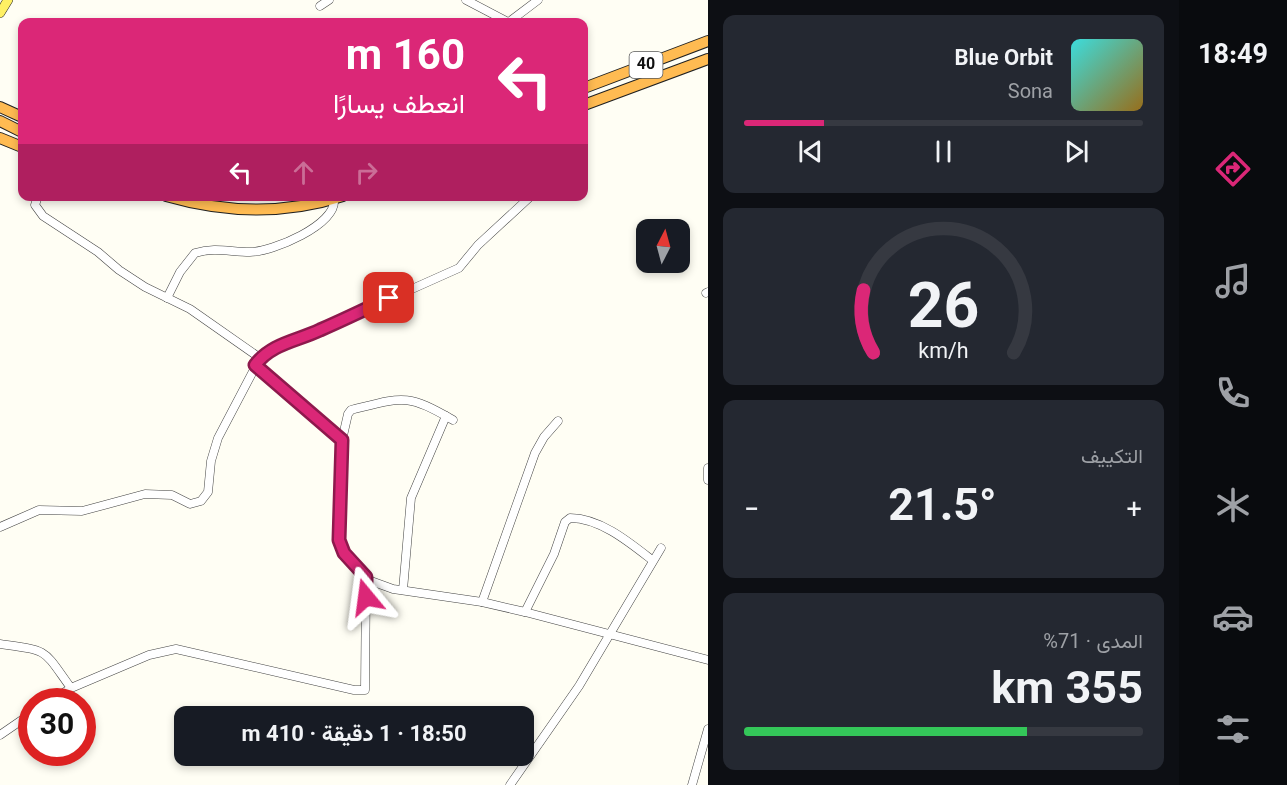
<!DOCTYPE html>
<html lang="ar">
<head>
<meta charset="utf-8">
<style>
  :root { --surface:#171b24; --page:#242831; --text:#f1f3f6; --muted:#9ea1a6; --line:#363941; --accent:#db2777 }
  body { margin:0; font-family:Georgia,Vazirmatn,serif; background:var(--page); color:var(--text); direction:rtl; height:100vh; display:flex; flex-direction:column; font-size:22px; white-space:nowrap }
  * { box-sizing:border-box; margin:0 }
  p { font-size:20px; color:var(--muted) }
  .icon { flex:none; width:33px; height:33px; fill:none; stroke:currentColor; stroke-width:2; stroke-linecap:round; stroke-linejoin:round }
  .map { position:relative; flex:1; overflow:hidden; direction:ltr }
  .drawer { display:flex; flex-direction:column; gap:15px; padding:15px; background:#0d0f14; width:471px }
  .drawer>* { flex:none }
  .banner { position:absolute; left:18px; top:18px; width:570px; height:183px; border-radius:12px; box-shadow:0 3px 9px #0003; direction:rtl; background:#db2777; color:#fff; overflow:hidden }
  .needle { width:39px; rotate:6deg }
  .tools { position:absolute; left:636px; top:219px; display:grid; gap:12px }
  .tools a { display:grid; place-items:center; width:54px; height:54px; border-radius:12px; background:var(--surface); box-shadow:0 3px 9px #0003; font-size:30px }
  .speed { position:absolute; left:18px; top:688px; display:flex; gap:12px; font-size:30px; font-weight:700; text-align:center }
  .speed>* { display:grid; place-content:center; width:78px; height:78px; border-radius:50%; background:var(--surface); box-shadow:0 3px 9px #0003; line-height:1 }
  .speed .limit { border:9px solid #d22; background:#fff; color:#111 }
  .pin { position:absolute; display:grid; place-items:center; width:51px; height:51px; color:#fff; margin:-26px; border-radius:12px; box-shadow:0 3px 9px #0006 }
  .me { position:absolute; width:66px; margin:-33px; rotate:344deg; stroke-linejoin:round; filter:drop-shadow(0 0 4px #0008) }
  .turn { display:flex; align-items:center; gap:21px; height:126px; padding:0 24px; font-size:27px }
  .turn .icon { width:78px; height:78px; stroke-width:2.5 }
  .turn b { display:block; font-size:42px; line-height:51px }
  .lanes { display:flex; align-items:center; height:57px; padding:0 24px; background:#0003; justify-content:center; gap:30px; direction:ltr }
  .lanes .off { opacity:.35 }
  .big { font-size:45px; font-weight:700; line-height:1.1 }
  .drawer .tile { flex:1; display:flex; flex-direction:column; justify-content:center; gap:9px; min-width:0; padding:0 21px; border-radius:12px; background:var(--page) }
  .drawer .dial { align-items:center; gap:0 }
  .dial svg { height:156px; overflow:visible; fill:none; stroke:var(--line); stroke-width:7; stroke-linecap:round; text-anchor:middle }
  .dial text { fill:var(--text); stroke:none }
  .song { display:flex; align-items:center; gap:18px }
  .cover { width:72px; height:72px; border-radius:9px; background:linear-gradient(135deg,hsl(180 70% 55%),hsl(40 70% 35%)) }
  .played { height:6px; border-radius:3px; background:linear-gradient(90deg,var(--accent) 20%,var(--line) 20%) }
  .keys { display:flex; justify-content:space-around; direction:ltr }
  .heat { display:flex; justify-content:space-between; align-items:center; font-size:33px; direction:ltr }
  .charge { height:9px; border-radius:4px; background:linear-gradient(90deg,#34c759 71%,var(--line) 0) }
  .trip { position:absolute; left:174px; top:706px; width:360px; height:60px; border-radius:12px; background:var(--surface); box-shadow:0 3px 9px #0003; font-weight:700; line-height:60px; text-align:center; direction:rtl }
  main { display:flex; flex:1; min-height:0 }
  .menu { display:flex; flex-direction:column; width:108px; justify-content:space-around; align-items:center; background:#090b0e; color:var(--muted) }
  .menu .icon { width:42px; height:42px }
  .menu .active { color:var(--accent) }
  .menu b { font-size:27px; color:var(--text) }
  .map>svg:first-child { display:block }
</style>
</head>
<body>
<main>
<nav class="menu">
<b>18:49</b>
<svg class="icon active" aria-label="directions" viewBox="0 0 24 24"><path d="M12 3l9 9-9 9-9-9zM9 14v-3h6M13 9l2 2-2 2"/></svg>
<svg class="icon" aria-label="music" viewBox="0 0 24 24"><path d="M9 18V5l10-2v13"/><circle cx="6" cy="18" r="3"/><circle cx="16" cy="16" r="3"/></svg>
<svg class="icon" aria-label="phone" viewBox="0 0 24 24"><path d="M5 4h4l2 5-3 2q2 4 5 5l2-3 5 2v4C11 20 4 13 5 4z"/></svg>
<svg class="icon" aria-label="climate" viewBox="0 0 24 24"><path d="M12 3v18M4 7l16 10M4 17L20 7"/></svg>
<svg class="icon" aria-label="car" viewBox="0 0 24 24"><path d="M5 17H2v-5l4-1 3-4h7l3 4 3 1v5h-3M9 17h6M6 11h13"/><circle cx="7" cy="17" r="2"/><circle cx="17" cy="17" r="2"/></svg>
<svg class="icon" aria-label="filters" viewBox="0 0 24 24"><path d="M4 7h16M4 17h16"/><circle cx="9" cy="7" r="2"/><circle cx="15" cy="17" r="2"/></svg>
</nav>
<section class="drawer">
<div class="tile">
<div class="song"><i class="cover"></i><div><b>Blue Orbit</b><p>Sona</p></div></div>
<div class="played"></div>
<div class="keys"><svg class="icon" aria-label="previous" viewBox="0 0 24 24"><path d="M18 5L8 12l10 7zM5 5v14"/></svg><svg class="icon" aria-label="pause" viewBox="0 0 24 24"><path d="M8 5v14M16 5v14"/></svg><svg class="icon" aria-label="next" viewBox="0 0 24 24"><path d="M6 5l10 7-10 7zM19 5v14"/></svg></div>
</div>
<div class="tile dial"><svg viewBox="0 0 100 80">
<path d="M14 69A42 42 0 1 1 86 69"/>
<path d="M14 69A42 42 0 0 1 9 37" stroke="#db2777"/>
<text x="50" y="56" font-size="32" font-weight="700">26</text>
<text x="50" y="72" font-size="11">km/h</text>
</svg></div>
<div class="tile"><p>التكييف</p>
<div class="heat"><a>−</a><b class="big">21.5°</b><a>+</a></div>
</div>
<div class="tile"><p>المدى · 71%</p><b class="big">355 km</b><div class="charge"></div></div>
</section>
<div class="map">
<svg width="708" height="785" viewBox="0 0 708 785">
  <rect width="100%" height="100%" fill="#fffef4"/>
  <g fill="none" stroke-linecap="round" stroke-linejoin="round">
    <g stroke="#434343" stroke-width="9">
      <g id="minor">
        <polyline points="466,0 508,22"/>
        <polyline points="320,6 329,0"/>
        <polyline points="509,22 538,0"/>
        <polyline points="38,196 35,205 43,216 98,252 119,270 145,287 190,309 260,358"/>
        <polyline points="706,293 708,292"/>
        <path d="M 167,298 L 180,272 L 195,253 C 215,247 230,252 250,252 C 272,252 337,225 334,199"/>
        <polyline points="255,365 342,440"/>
        <path d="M 453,420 C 406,393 403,397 351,410 L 348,414 L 342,440 L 339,540 L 344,553 L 371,581 L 393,589 L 482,602 L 525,612 L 708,660"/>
        <polyline points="708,468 708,480"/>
        <polyline points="0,527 39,510 82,511 145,494 172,495 190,504 201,501 208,492 211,461 218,438 260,358 282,344 318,331 459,268 478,245 531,196"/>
        <polyline points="403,590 411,498 446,416"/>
        <polyline points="482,602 535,453 544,437 558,421"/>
        <path d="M 525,612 L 554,554 L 565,522 L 570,518 C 600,518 629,542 652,560"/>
        <path d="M 0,644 C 50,651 42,648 71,688 L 49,702"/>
        <polyline points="71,688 149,655 176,649 354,690 365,690 366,577"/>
        <polyline points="0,735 32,713"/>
        <polyline points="510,785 579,686 661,548"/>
        <polyline points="692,785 708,729"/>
      </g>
    </g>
    <g stroke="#212121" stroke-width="10">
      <polyline id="major" points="0,13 8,0"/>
    </g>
    <g stroke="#212121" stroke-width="12">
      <g id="highway">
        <polyline points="584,88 708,41"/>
        <polyline points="584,105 708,59"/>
        <polyline points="0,107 22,117"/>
        <polyline points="0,121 22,132"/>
        <polyline points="0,138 22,147"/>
        <path d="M 166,196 C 225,213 284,215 343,196"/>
      </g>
    </g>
    <use href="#minor" stroke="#fff" stroke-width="8"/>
    <use href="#major" stroke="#fff064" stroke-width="9"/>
    <use href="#highway" stroke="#ffbb52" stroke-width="10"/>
  </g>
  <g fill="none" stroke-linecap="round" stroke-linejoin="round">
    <g stroke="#8e194d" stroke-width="15">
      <path id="route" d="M 366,597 L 366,577 L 344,553 L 339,540 L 342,440 L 255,365 C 272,343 297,341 320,330 C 343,320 366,309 389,298"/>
    </g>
    <use href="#route" stroke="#db2777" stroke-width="10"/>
  </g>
  <g text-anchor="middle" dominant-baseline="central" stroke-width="6" stroke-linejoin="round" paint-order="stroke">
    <rect fill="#fff" stroke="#585858" stroke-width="1.5" x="629.5" y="52" width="33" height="26" rx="4.5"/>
    <g font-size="16" font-weight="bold" fill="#101010">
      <text x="646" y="65">40</text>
    </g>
  </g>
</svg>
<div class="tools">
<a><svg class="needle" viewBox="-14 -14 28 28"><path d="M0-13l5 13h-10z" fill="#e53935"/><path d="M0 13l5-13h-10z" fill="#9ea1a6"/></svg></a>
</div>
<div class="speed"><div class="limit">30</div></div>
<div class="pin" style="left:389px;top:298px;background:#d93025"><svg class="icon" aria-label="arrive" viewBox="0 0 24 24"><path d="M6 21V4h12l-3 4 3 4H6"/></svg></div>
<svg class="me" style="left:366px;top:597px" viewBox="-20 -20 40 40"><path d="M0-17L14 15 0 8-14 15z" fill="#db2777" stroke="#fff" stroke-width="4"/></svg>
<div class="trip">18:50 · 1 دقيقة · 410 m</div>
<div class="banner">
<div class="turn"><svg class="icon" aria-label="left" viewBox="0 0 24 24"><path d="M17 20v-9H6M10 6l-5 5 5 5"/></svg><div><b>160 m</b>انعطف يسارًا</div></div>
<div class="lanes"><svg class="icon" aria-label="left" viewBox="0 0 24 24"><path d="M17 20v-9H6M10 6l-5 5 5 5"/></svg><svg class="icon off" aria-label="ahead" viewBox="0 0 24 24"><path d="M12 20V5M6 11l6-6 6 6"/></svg><svg class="icon off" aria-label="right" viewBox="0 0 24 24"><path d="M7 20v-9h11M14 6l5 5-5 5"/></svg></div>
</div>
</div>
</main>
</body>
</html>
